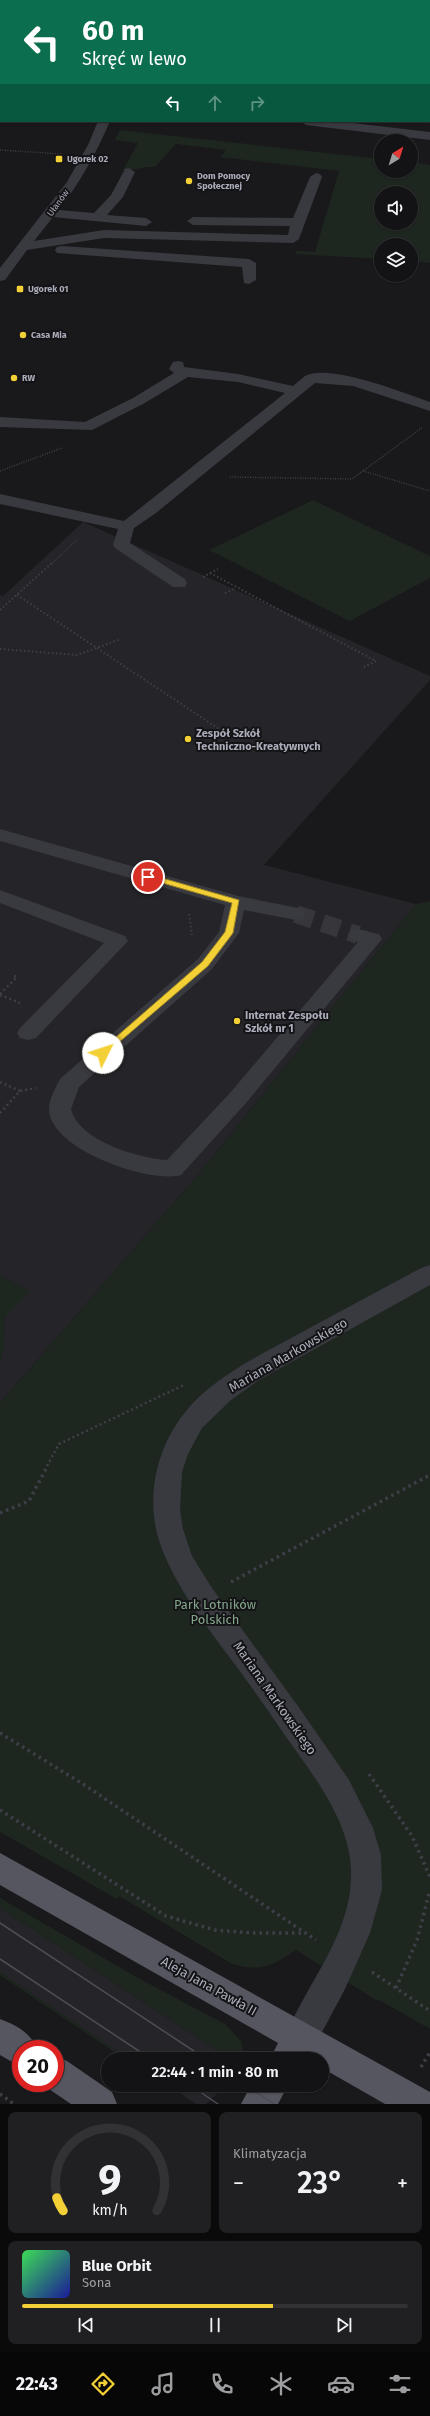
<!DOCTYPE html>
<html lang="pl">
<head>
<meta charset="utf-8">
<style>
  :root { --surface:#131214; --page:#202022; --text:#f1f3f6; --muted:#9d9ea0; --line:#323234; --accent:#f4d037 }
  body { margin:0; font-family:"Fira Sans",sans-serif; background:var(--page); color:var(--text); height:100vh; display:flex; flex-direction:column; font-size:15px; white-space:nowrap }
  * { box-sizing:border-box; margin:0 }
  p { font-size:13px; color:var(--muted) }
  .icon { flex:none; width:22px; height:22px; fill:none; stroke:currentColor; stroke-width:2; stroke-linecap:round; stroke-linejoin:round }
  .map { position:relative; height:2104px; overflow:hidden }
  .sheet { display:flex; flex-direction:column; gap:8px; padding:8px; background:#0a0a0b; flex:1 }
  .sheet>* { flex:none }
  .guide { position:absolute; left:0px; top:0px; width:430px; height:122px; box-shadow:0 1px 3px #0004,0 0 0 1px var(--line); background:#0b6e4f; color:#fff; overflow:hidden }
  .needle { width:26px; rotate:38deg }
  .buttons { position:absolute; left:374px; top:134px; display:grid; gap:8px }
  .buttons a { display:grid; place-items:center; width:44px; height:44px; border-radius:50%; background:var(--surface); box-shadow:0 1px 3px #0004,0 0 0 1px var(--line); font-size:20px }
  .speed { position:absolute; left:12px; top:2040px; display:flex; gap:8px; font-size:20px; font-weight:700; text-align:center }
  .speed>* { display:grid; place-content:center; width:52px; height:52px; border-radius:50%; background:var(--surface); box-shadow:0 1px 3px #0004,0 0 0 1px var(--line); line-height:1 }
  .speed .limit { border:6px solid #d22; background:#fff; color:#111 }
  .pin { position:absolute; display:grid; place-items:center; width:34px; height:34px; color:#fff; margin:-17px; border:2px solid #fff; border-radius:50%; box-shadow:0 1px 4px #0007 }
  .me { position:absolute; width:44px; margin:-22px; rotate:49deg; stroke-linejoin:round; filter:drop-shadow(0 0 3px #0008) }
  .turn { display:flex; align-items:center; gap:14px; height:84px; padding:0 16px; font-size:18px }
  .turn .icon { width:52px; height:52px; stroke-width:2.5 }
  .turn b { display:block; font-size:28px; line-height:34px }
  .lanes { display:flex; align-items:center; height:38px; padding:0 16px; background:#0003; justify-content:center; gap:20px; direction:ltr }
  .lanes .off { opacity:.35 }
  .big { font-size:30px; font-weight:600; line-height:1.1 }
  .sheet .card { flex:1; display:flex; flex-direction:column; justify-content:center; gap:6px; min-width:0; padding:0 14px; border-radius:8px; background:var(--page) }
  .sheet .dial { align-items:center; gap:0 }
  .dial svg { height:104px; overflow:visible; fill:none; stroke:var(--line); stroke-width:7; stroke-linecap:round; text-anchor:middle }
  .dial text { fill:var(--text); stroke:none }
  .song { display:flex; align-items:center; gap:12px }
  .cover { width:48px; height:48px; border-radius:6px; background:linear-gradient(135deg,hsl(130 70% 55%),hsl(240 70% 35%)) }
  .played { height:4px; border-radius:2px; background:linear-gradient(90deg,var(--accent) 65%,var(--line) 65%) }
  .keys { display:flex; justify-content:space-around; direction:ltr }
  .heat { display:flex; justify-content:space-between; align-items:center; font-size:22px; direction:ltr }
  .sheet .tiles { flex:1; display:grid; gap:8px; grid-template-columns:1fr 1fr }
  .card:last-child { grid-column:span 2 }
  .trip { position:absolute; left:101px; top:2052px; width:228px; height:40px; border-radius:20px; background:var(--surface); box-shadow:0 1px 3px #0004,0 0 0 1px var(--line); font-weight:600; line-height:40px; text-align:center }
  .tabs { display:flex; height:64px; justify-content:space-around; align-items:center; background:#080708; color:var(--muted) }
  .tabs .icon { width:28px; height:28px }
  .tabs .current { color:var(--accent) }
  .tabs b { font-size:18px; color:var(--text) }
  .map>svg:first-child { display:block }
</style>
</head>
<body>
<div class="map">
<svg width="430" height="2104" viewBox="0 0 430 2104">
  <rect width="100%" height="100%" fill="#19181b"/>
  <g fill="#252428">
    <polygon points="83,522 430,676 430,680 264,865 416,904 197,1176 0,1403 0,595 3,596"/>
    <polygon points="0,1908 230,2059 129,2059 0,1972"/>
    <polygon points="168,2085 226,2085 206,2104 196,2104"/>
  </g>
  <g fill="#1e2620" fill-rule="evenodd">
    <path d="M 120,130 L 381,159 L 381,171 L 411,171 L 411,162 L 430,165 L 430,263 L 411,261 L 411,245 L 381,245 L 381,259 L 295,254 L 296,251 L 315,252 L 339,171 L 220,157 L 226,150 L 176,144 L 155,167 C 144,166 135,171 123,170 L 138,143 L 115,140 ZM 381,193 L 411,193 L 411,223 L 381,223 Z"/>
    <polygon points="313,500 430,556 430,578 350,621 209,550"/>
    <path d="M 430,901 L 430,2029 L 381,2001 L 376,2000 L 296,1950 C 272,1966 261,1972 232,1964 L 119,1896 L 117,1899 L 0,1832 L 0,1403 L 197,1176 L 416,904 Z"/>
    <polygon points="0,1275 30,1292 5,1317 4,1347 0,1363"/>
    <polygon points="0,1898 140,1979 225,2024 241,2041 244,2059 230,2059 0,1908"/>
    <polygon points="0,1972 129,2059 125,2059 0,1975"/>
  </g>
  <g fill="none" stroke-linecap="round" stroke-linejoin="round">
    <polyline stroke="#36363b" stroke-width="18" stroke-dasharray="18 10" stroke-linecap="butt" points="296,914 358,935"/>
    <g stroke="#3f4047" stroke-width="1.5" stroke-dasharray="1 1.5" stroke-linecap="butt">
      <polyline points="0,150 61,154"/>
      <polyline points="0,471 62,448"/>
      <polyline points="363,471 430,491"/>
      <polyline points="230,477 352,479 423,427"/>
      <polyline points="51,564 78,539"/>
    </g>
    <g stroke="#3f4047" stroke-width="2" stroke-dasharray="1.5 2.5" stroke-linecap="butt">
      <polyline points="210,573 376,661 364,667"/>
      <polyline points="203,577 218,569"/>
      <polyline points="225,593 236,588"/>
      <polyline points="17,595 219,729"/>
      <polyline points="0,610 52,563"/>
      <polyline points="0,649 77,655 121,639"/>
      <polyline points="189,914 192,935"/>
    </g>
    <g stroke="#3f4047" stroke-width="2.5" stroke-dasharray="2 3" stroke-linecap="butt">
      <polyline points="0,994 17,977 13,975"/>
      <polyline points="0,995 20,1003"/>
      <polyline points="0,1082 20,1091"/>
      <polyline points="0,1113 20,1091 36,1088"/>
      <polyline points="47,1466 59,1444 184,1385"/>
    </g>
    <g stroke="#3f4047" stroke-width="3.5" stroke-dasharray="2.5 4" stroke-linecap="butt">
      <polyline points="0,1513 29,1501 48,1465"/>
      <polyline points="231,1582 430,1475"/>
      <polyline points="0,1733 83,1784 316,1940"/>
      <polyline points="369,1774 412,1836 430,1877"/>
      <polyline points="0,1810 166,1916 215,1930 251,1933 302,1933"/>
      <polyline points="372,1972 430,2011"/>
      <polyline points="396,1988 417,1940 430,1890"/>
      <polyline points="421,2067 430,2052"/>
      <polyline points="0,2094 14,2104"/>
    </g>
    <g fill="#393940" fill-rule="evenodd">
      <rect x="150" y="0" width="10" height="1"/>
      <path d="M 98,121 L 110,121 C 96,154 80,182 59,210 L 94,213 L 111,195 L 125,169 L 129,168 L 135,172 L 123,197 L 107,215 L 146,218 L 152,222 L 146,226 L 53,217 L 34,241 L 104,230 L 288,235 L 290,226 L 193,225 L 187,221 L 193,217 L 293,218 L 310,177 L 316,173 L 320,174 L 322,177 L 299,239 L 293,243 L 104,238 L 27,250 L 5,280 L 0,281 L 0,268 L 67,182 L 88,145 Z"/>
      <polygon points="300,121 335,121 430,132 430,140 306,125"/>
      <polygon points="62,246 249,259 256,263 256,280 249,284 244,283 242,267 57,253 55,250 57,247"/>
      <path d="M 178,361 L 183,362 L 184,367 L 238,374 L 293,386 C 297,383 301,379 305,376 C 329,363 404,393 430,402 L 430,411 L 353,386 L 315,383 L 156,513 L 134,528 L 130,543 L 185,579 L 187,583 L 185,587 L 173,587 L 115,548 L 113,545 L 118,529 L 0,504 L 0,494 L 124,521 L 285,393 L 238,382 L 188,377 L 143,404 L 92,430 L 0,427 L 0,417 L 85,422 L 133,398 L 174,373 L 169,369 L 173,362 Z"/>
      <path d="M 0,829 L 238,896 L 303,909 L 306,914 L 303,919 L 296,920 L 244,910 L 239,933 L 212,969 L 79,1087 L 71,1109 C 79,1141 138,1158 167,1160 L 230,1093 L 358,942 L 351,940 L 348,935 L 351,930 C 361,928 369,932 379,934 L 382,939 L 246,1103 L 181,1175 C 149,1184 49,1149 49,1109 C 49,1099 56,1086 61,1078 L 198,959 L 219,932 L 225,905 L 0,841 Z"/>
      <polygon points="0,890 125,936 128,941 36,1038 28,1040 20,1038 17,1033 20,1028 104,943 0,903"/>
      <path d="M 430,1265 L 430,1285 L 259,1380 L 231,1400 L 202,1428 L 188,1454 L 182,1472 L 180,1510 L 183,1529 L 192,1556 L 212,1588 L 300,1709 L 349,1780 L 373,1828 L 381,1855 L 382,1890 L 370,1933 L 345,1989 L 313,2049 L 301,2053 L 289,2049 L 285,2037 C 307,1982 354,1932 351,1869 C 349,1819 312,1774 284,1734 C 263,1703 241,1672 218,1642 C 197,1613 175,1583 162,1549 C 140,1493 161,1427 207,1390 C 236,1366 271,1349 304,1331 C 343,1310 382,1289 421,1268 Z"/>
    </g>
    <g fill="#55565f" fill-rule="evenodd">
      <polygon points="0,1853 430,2092 430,2104 385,2104 322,2068 322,2059 270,2059 278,2043 0,1885"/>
      <path d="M 0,2019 C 16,2025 31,2033 37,2049 L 21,2049 L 21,2067 L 0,2055 Z"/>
      <polygon points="55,2056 67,2061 112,2092 117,2104 71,2104 43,2085 42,2083 55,2083"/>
      <polygon points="251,2085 288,2085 278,2104 241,2104"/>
    </g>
    <g stroke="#4c4d55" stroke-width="1.5">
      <polyline points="0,1923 206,2059"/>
      <polyline points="0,1959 151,2059"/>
      <polyline points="190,2085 218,2104"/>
      <polyline points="245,2085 274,2104"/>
    </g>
  </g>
  <polygon fill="#f4d037" stroke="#9f8724" points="148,874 239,900 233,933 208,966 103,1056 98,1053 100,1051 202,962 225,932 232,903 145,878 144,877"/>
  <g fill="#f4d037" stroke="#141316" stroke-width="1.5">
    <rect x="55" y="155" width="8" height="8" rx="2"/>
    <circle cx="189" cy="181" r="4"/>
    <rect x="16" y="285" width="8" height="8" rx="2"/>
    <circle cx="23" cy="335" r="4"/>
    <circle cx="14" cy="378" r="4"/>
    <circle cx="188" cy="739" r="4"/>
    <circle cx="237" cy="1021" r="4"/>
  </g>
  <g text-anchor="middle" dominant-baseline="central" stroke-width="4" stroke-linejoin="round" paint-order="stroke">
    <g font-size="9" font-weight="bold" fill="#abadba" stroke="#141316" text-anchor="start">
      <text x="67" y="159">Ugorek 02</text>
      <text x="197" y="176">Dom Pomocy<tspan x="197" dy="10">Społecznej</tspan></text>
      <text x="28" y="289">Ugorek 01</text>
      <text x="31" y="335">Casa Mia</text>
      <text x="22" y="378">RW</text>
    </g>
    <g font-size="9" fill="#abadba" stroke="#141316">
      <text transform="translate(58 203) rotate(-54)">Ułanów</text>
    </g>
    <g font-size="11" font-weight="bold" fill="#abadba" stroke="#141316" text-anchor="start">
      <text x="196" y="733">Zespół Szkół<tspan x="196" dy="13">Techniczno-Kreatywnych</tspan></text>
      <text x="245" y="1015">Internat Zespołu<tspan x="245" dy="13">Szkół nr 1</tspan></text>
    </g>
    <g font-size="13" fill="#abadba" stroke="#141316">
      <text transform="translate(288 1355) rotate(-30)">Mariana Markowskiego</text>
      <text transform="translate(275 1698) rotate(55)">Mariana Markowskiego</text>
      <text transform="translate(209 1986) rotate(29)">Aleja Jana Pawła II</text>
    </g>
    <g font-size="13" fill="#82a589" stroke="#141316">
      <text x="215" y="1604">Park Lotników<tspan x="215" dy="15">Polskich</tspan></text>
    </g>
  </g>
</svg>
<div class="buttons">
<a><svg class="needle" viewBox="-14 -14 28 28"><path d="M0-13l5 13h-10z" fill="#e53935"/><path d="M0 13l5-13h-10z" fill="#9d9ea0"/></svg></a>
<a><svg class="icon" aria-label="sound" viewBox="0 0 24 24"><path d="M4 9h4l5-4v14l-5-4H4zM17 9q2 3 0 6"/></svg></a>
<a><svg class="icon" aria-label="layers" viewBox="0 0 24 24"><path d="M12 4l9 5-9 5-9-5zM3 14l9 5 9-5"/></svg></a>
</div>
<div class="speed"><div class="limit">20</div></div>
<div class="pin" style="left:148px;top:877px;background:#d93025"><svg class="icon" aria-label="arrive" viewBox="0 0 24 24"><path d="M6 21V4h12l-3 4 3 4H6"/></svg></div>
<svg class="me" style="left:103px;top:1053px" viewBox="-20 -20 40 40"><circle r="19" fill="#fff"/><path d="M0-13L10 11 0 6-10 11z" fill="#f4d037"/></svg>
<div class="trip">22:44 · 1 min · 80 m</div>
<div class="guide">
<div class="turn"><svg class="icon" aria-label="left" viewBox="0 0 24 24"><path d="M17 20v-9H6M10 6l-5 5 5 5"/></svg><div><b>60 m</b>Skręć w lewo</div></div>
<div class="lanes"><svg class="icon" aria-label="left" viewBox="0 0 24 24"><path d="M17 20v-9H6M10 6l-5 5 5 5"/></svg><svg class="icon off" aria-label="ahead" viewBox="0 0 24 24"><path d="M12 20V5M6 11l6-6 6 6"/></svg><svg class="icon off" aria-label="right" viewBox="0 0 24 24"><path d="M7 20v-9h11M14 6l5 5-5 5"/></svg></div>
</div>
</div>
<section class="sheet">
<div class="tiles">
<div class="card dial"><svg viewBox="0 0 100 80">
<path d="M14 69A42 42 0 1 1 86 69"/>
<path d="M14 69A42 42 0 0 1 9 59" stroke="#f4d037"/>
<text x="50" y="56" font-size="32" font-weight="700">9</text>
<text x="50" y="72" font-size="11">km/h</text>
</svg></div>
<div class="card"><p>Klimatyzacja</p>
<div class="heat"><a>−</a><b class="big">23°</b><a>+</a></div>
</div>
<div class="card">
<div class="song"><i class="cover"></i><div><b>Blue Orbit</b><p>Sona</p></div></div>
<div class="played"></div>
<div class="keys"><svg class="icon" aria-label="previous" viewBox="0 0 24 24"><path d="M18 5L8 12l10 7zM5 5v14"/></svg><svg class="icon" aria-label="pause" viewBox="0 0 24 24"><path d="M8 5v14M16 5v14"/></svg><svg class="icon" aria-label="next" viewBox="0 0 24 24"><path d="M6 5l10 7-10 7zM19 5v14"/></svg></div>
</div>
</div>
</section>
<nav class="tabs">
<b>22:43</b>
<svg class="icon current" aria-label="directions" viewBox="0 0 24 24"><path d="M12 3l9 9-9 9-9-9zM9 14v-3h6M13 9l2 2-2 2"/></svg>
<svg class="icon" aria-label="music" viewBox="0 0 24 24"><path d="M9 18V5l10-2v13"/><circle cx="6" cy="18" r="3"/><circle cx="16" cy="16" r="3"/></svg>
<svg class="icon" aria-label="phone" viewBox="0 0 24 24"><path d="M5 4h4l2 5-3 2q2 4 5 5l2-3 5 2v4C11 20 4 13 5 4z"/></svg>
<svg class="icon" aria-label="climate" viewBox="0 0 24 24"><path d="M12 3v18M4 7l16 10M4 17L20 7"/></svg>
<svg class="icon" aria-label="car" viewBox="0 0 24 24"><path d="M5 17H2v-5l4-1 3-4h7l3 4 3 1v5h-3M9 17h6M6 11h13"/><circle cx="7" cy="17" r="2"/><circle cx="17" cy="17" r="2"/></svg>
<svg class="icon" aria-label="filters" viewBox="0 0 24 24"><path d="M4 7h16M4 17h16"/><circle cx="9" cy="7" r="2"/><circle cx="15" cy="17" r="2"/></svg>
</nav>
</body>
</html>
